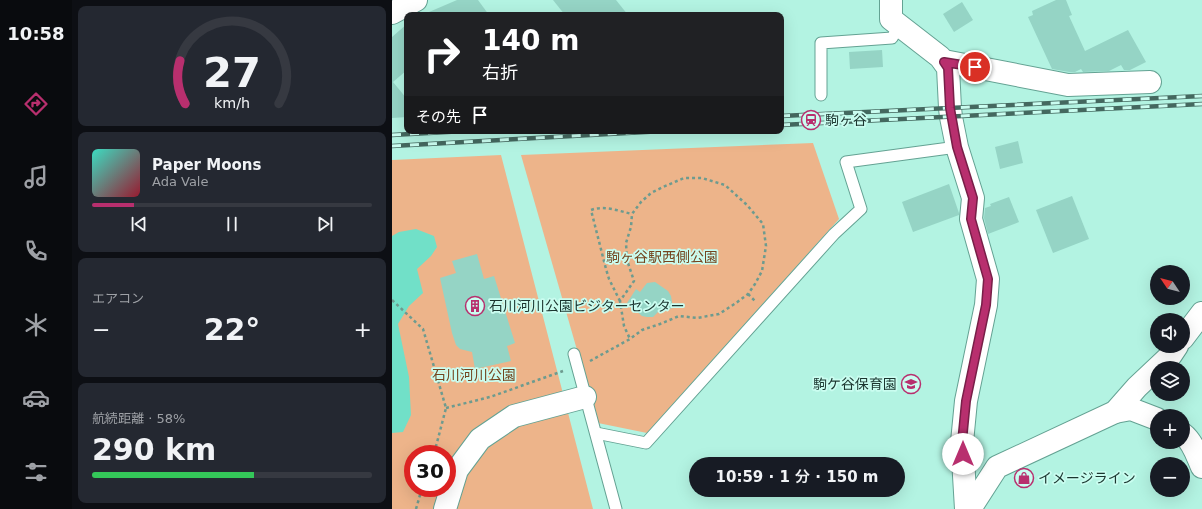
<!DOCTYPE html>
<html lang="ja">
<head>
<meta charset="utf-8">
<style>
  :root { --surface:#171b24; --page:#242831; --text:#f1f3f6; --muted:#9ea1a6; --line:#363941; --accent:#b82f6e }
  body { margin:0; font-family:"DejaVu Sans","Noto Sans JP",sans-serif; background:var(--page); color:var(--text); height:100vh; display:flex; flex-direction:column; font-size:15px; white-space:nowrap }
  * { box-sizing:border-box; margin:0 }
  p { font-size:13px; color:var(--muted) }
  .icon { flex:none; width:22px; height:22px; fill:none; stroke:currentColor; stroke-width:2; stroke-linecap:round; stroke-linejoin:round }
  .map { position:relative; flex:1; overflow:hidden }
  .panel { display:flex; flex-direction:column; gap:6px; padding:6px; background:#0d0f14; width:320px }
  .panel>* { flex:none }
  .hud { position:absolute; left:12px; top:12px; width:380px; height:122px; border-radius:8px; box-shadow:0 4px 16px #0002; background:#202124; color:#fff; overflow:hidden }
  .needle { width:26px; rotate:305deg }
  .tools { position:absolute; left:758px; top:265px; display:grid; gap:8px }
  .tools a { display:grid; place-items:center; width:40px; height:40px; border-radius:50%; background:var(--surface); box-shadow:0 4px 16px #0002; font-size:20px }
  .speed { position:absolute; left:12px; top:445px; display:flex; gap:8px; font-size:20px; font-weight:700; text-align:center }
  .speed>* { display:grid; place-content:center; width:52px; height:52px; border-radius:50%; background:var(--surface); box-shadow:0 4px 16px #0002; line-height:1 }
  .speed .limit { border:6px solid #d22; background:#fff; color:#111 }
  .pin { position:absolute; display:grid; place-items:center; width:34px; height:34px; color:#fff; margin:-17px; border:2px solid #fff; border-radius:50%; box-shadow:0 1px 4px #0007 }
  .me { position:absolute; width:44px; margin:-22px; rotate:0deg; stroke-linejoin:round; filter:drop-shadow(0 0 3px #0008) }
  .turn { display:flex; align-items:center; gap:14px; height:84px; padding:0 12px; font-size:18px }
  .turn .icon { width:52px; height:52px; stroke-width:2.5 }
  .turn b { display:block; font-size:28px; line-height:34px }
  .then { display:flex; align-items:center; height:38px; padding:0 12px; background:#0003; gap:8px; font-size:15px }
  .big { font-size:30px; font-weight:600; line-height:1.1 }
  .panel .tile { flex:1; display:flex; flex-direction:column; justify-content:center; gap:6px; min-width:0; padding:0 14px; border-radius:8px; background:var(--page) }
  .panel .dial { align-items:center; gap:0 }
  .dial svg { height:104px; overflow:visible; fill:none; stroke:var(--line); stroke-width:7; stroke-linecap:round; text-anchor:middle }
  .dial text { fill:var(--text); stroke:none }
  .song { display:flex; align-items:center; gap:12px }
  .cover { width:48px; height:48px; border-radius:6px; background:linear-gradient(135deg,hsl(170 70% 55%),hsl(350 70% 35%)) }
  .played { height:4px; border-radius:2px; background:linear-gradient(90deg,var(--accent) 15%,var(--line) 15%) }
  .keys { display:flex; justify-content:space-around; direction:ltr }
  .heat { display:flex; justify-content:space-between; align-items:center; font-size:22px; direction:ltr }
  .charge { height:6px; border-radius:3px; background:linear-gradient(90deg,#34c759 58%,var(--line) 0) }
  .trip { position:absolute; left:297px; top:457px; width:216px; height:40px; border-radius:20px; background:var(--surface); box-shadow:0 4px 16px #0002; font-weight:600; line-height:40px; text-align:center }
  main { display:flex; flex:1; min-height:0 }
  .tabs { display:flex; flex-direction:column; width:72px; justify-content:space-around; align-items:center; background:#090b0e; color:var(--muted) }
  .tabs .icon { width:28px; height:28px }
  .tabs .selected { color:var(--accent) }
  .tabs b { font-size:18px; color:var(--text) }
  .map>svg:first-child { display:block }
</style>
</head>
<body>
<main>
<nav class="tabs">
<b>10:58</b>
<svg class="icon selected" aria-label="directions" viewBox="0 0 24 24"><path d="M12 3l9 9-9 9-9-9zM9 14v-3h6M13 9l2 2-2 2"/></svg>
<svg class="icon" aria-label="music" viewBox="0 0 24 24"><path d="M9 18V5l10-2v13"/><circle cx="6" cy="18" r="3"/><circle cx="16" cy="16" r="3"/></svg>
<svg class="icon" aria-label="phone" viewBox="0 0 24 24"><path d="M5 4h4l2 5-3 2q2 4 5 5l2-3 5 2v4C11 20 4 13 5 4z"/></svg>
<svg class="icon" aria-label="climate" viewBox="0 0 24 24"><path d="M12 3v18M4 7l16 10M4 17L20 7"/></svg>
<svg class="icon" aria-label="car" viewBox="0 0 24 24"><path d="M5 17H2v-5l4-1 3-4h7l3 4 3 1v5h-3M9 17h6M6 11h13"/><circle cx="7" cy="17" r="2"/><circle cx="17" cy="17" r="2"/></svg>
<svg class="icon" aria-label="filters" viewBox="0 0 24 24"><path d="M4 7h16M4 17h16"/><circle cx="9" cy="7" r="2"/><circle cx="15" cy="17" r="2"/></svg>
</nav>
<section class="panel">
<div class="tile dial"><svg viewBox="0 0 100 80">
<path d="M14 69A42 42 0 1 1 86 69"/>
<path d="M14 69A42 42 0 0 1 10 36" stroke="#b82f6e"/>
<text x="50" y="56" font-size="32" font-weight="700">27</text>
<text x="50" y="72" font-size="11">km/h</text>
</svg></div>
<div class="tile">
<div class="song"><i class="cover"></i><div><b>Paper Moons</b><p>Ada Vale</p></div></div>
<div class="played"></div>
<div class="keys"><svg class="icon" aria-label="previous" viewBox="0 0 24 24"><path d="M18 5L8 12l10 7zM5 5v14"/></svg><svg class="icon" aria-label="pause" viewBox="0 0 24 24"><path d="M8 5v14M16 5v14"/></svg><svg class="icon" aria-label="next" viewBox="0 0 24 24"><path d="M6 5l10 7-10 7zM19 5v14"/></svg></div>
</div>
<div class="tile"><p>エアコン</p>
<div class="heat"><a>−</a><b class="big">22°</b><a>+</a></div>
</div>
<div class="tile"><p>航続距離 · 58%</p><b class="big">290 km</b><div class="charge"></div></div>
</section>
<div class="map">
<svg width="810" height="509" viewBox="0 0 810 509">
  <rect width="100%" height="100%" fill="#b3f3e2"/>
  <g fill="#edb48a" fill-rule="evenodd">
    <polygon points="421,143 447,219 255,433 206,423 129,155"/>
    <path d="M 109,155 L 201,509 L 0,509 L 0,160 ZM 21,454 L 55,454 L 55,488 L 21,488 Z"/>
  </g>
  <polygon fill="#71e0c8" points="24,229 42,236 45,247 39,256 25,269 31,293 17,306 6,324 17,377 19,415 11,432 0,433 0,236 7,232"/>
  <g fill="#95d4c5">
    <polygon points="65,0 86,0 97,15 30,15"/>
    <polygon points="161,0 224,0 236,15 173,15"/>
    <polygon points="664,0 674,0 680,15 677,16 693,51 736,30 754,62 738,70 732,70 729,65 717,71 691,72 689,69 683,72 677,72 660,69 636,17 641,15 640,11"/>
    <polygon points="570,2 581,20 562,32 551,14"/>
    <polygon points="15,24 15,70 1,82 15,99 15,117 0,118 0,37"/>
    <polygon points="490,50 491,67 458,69 457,52"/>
    <polygon points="626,141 631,163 608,169 603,147"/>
    <polygon points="557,184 567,213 567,215 521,232 510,202"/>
    <polygon points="680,196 697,239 661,253 644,210"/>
    <polygon points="617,197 627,222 596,234 592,218 593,208 599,206 598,204"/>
    <polygon points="85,254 92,279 102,276 123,343 115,346 119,361 83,369 80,352 68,349 64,345 60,333 48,278 64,273 60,261"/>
    <polygon points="263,282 276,291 279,296 281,308 266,312 261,317 255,317 250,316 235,303 244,289 248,292 255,283"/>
  </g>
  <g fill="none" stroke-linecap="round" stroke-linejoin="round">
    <g stroke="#64a293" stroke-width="13">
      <g id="service">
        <polyline points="429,95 429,43 500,38 507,26"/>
        <polyline points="182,354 224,509"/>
        <polyline points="204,433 254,443 442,234 469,209 454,162 565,147"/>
      </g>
    </g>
    <g stroke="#64a293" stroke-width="24">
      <g id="minor">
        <polyline points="499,0 499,19 548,57 556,68 558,108 559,117 565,147 581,198 579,219 596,279 594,305 574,401 570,442 574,509"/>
        <polyline points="552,61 676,85 758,82"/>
        <polyline points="791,338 810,313"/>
        <polyline points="723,412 739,409 765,419"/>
        <path d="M 791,434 C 801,442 805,456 810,467"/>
        <polyline points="53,509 65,470 88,439 122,416 193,397"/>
        <polyline points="578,509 605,467 723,412 745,387 779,355 785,346"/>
      </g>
    </g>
    <g stroke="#64a293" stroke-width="24">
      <polyline id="trunk" points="0,13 24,0"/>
    </g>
    <g stroke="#6d9b8f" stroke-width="2.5" stroke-dasharray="3 3" stroke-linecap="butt">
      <polyline points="356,294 363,301"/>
      <polyline points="0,300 31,329 54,408 42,454"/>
      <path d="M 228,301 L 217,279 L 214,269 L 199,210 C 212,205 227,211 240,214"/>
      <polyline points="198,361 238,339 250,330 268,324 287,316 305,318 327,314 344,303 356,294 363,284 370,271 374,246 371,224 355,205 333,185 310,178 292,178 271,187 259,193 249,202 240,214 239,227 234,243 235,260 242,281 228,301 232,326 238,339"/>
      <polyline points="54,408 98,397 171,371"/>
      <polyline points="24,509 30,488"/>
    </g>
    <use href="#service" stroke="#fff" stroke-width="11"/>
    <use href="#minor" stroke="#fff" stroke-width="22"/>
    <use href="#trunk" stroke="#fff" stroke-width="22"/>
    <g stroke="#44685f" stroke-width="4.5">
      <g id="rail">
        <polyline points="389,116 810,96"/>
        <polyline points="389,125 810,104"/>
        <polyline points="0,135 73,131"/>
        <polyline points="0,146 272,131"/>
      </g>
    </g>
    <use href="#rail" stroke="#cafdf0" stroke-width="3" stroke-dasharray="9" stroke-linecap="butt"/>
  </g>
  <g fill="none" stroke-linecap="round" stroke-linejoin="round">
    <g stroke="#781f48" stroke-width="10">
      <polyline id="route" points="571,454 570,442 574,401 594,305 596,279 579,219 581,198 565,147 558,108 556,68 552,62 583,67"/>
    </g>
    <use href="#route" stroke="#b82f6e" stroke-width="7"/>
  </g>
  <defs>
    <g id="station-ring" transform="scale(1)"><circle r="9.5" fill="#cafdf0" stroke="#b82f6e" stroke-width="1.5"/><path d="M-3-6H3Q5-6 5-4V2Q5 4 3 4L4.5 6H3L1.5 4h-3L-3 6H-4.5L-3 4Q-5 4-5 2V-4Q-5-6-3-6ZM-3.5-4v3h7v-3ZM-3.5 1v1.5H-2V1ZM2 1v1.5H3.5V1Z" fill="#b82f6e"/></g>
    <g id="building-ring" transform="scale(1)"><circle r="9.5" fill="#cafdf0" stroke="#b82f6e" stroke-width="1.5"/><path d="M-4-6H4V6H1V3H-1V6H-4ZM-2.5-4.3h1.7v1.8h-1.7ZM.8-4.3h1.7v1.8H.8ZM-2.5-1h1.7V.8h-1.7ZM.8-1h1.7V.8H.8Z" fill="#b82f6e"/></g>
    <g id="school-ring" transform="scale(1)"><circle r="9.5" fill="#cafdf0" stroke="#b82f6e" stroke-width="1.5"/><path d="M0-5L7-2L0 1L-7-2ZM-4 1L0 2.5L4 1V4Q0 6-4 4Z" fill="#b82f6e"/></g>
    <g id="shop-ring" transform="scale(1)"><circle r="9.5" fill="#cafdf0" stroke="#b82f6e" stroke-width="1.5"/><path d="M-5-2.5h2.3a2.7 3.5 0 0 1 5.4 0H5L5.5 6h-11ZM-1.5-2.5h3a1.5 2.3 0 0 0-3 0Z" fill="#b82f6e"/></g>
  </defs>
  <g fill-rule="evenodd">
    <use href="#station-ring" x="419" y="120"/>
    <use href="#building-ring" x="83" y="306"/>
    <use href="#school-ring" x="519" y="384"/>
    <use href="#shop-ring" x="632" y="478"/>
  </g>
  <g text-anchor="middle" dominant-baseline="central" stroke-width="3.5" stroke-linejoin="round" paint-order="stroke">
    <g font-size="14" fill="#1b352f" stroke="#cafdf0" text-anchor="start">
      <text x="433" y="120">駒ヶ谷</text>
      <text x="97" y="306">石川河川公園ビジターセンター</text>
      <text x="505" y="384" text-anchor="end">駒ケ谷保育園</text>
      <text x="646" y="478">イメージライン</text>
    </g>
    <g font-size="14" fill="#74451f" stroke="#cafdf0">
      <text x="270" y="257">駒ヶ谷駅西側公園</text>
      <text x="82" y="375">石川河川公園</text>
    </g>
  </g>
</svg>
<div class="tools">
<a><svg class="needle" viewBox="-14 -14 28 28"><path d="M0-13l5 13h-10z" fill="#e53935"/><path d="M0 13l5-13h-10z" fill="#9ea1a6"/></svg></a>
<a><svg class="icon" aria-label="sound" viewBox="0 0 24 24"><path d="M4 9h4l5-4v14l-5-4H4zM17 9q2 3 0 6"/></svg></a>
<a><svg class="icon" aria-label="layers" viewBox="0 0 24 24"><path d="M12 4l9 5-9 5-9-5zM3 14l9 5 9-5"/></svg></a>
<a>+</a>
<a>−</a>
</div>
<div class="speed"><div class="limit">30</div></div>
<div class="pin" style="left:583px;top:67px;background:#d93025"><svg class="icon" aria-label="arrive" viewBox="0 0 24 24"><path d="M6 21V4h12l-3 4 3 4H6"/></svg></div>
<svg class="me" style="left:571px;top:454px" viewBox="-20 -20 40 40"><circle r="19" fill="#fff"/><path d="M0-13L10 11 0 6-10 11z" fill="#b82f6e"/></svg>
<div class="trip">10:59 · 1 分 · 150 m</div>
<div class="hud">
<div class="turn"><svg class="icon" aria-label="right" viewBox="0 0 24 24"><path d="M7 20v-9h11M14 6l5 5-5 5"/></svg><div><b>140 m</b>右折</div></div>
<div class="then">その先<svg class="icon" aria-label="arrive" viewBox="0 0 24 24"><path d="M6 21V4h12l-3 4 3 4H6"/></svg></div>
</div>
</div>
</main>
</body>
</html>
